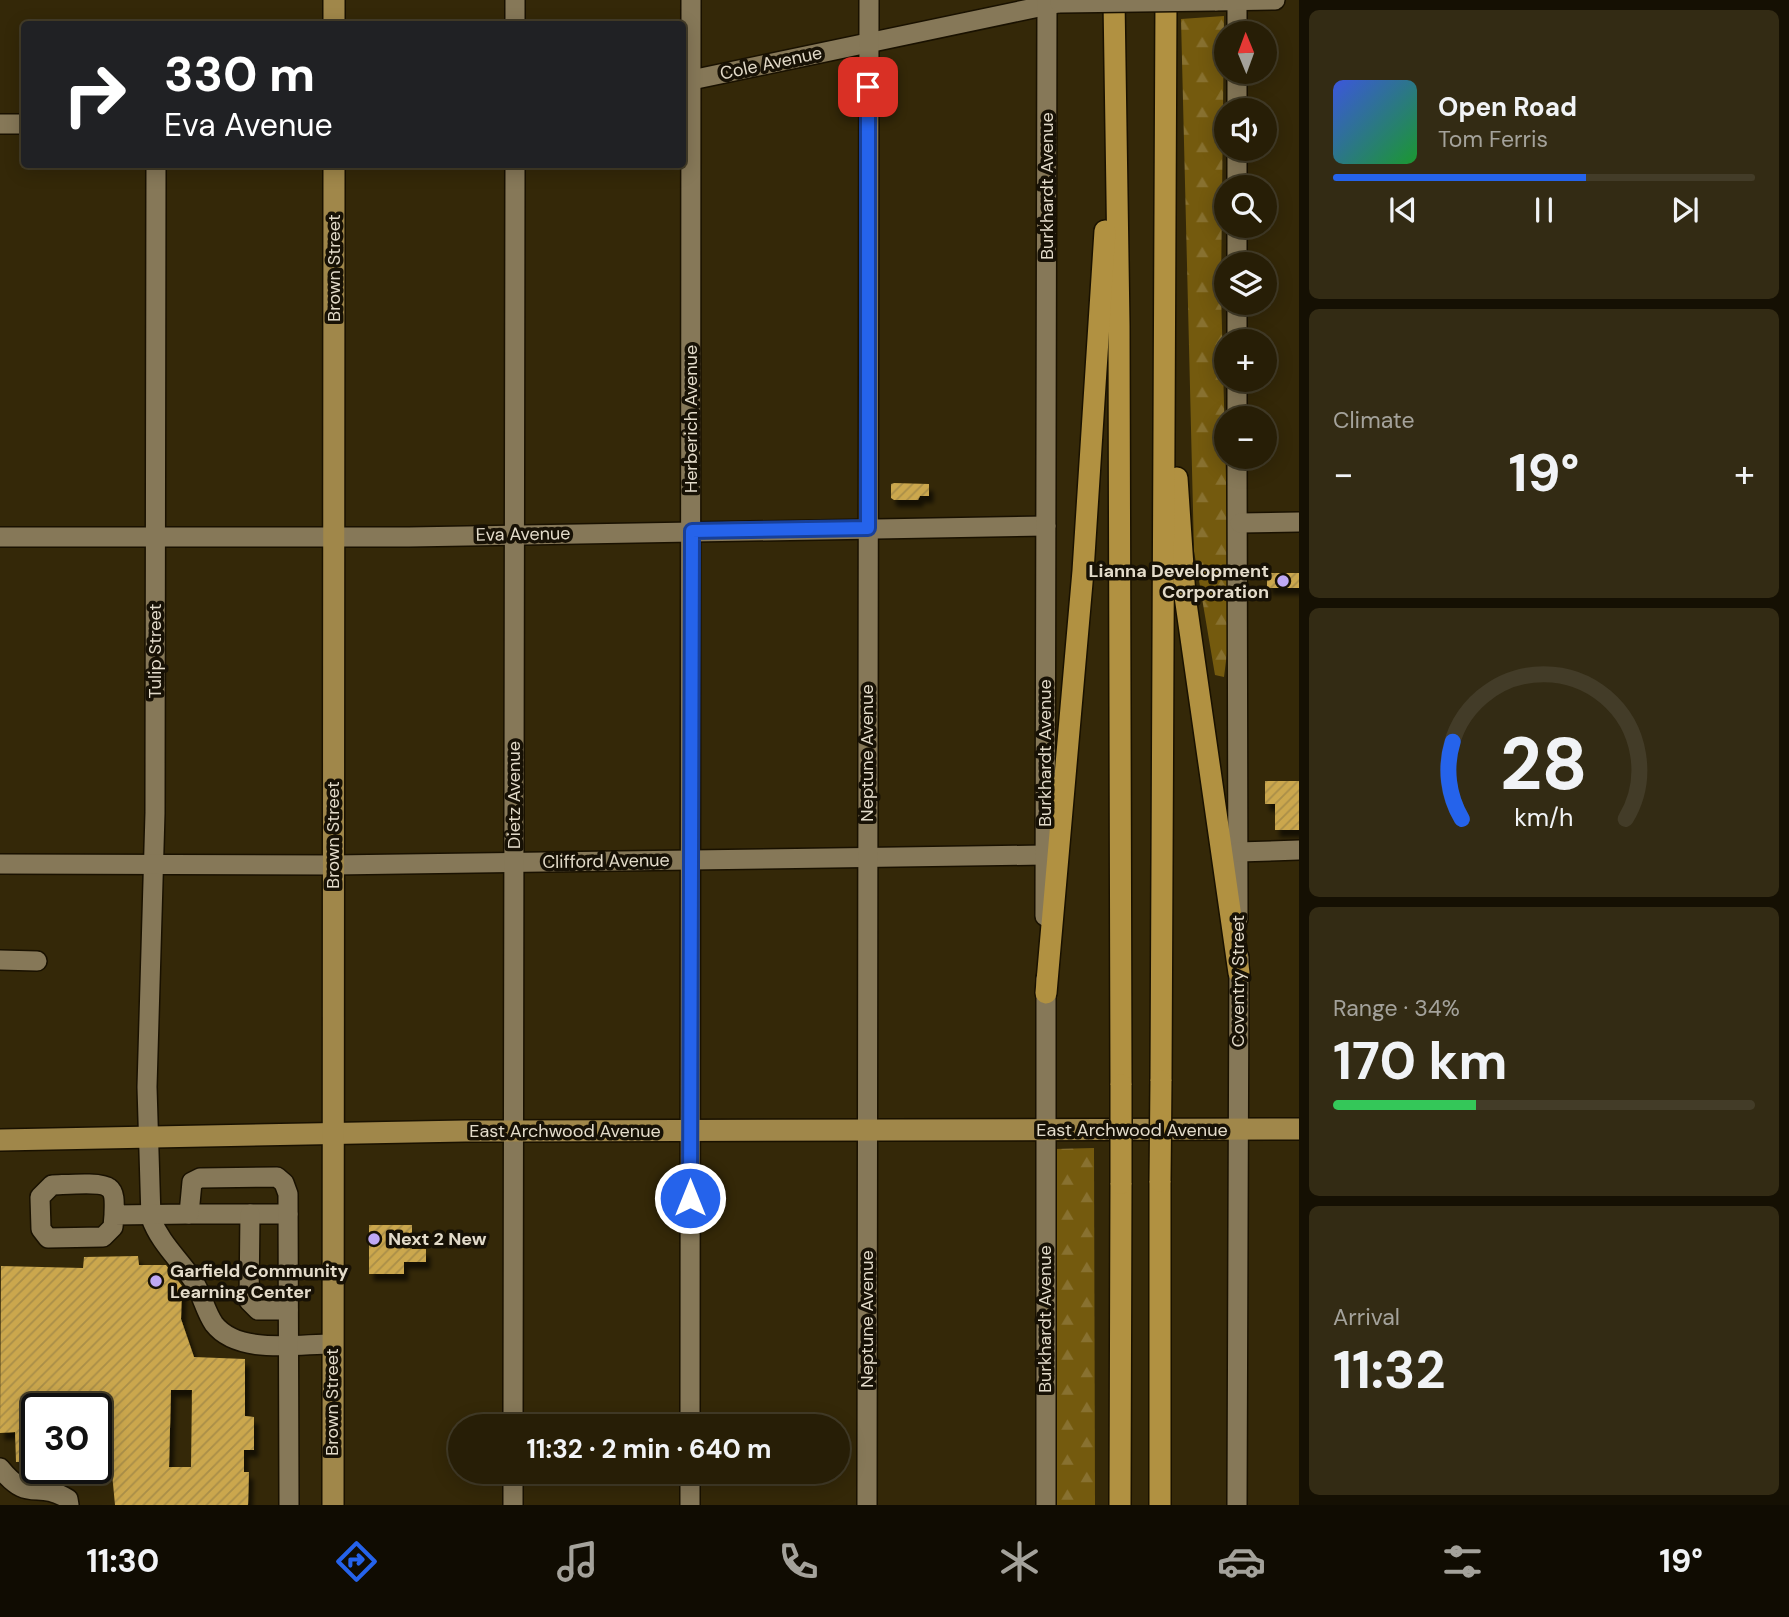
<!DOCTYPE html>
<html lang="en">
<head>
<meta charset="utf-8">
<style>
  :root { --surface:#271e06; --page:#332b14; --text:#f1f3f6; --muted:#a4a29b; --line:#433c28; --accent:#2563eb }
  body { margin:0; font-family:"DM Sans",sans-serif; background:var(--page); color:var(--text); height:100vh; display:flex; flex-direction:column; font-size:26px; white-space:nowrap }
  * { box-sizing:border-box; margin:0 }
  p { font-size:23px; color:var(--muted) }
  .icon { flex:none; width:38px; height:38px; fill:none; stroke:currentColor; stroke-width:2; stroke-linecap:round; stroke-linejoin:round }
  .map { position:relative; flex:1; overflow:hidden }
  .sheet { display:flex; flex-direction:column; gap:10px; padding:10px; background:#151003; width:490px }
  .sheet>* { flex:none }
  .guide { position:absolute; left:21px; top:21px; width:665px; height:147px; border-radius:7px; box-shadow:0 4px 18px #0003,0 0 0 2px var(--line); background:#202124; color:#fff; overflow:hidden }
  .needle { width:46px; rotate:359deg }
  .buttons { position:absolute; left:1214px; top:21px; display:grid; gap:14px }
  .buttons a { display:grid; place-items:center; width:63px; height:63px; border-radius:50%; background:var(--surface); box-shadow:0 4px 18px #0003,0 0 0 2px var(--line); font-size:35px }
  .speed { position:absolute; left:21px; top:1393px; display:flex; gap:14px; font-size:35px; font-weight:700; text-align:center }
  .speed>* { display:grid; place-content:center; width:91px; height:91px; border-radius:50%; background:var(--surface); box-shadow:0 4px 18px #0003,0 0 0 2px var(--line); line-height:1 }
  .speed .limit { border:4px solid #111; border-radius:10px; background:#fff; color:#111 }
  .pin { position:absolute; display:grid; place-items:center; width:60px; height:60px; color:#fff; margin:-30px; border-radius:14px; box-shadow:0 4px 10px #0006 }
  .me { position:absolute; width:77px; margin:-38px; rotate:0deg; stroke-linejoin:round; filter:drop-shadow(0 0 5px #0008) }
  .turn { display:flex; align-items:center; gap:24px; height:147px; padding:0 28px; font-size:32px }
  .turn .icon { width:91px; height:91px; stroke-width:2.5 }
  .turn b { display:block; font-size:49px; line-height:60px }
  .big { font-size:52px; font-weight:700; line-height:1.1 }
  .sheet .card { flex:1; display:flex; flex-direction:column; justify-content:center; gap:10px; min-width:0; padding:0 24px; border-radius:10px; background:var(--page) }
  .sheet .dial { align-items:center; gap:0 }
  .dial svg { height:182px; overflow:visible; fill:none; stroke:var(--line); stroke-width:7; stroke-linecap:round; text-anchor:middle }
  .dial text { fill:var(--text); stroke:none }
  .song { display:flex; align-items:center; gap:21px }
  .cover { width:84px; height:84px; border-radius:10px; background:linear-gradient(135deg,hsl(230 70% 55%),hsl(130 70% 35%)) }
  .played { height:7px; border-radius:4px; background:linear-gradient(90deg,var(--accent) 60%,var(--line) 60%) }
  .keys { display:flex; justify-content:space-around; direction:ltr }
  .heat { display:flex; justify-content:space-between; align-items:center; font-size:38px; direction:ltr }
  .charge { height:10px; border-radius:5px; background:linear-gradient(90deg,#34c759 34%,var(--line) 0) }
  .trip { position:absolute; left:448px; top:1414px; width:402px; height:70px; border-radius:35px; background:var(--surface); box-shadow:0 4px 18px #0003,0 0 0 2px var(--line); font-weight:700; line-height:70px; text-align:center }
  .dock { display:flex; height:112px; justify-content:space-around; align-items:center; background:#100c02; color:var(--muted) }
  .dock .icon { width:49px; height:49px }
  .dock .active { color:var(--accent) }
  .dock b { font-size:32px; color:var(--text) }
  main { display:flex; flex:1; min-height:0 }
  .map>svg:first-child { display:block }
</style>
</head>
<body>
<main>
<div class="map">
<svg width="1299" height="1505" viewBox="0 0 1299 1505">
  <defs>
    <pattern id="forest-firs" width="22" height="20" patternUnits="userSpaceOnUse" patternTransform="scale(1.75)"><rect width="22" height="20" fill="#745a0e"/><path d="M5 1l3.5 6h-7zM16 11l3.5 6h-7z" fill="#887130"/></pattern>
    <pattern id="building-hatch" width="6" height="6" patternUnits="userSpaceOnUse" patternTransform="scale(1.75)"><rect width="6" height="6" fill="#cba74d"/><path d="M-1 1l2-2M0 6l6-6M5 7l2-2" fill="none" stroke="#a98e49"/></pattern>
    <filter id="shadow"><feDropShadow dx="4.5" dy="7" stdDeviation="2" flood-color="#0009"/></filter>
  </defs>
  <rect width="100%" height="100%" fill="#342808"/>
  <g fill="url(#forest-firs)">
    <polygon points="1224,16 1221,291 1230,629 1224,677 1215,675 1194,551 1181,19"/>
    <polygon points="1094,1148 1095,1505 1050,1505 1054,1149"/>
  </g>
  <g fill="url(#building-hatch)" fill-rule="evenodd" filter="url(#shadow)">
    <polygon points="894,483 929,484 929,496 920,496 918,500 894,500 891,498 891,484"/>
    <rect x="1267" y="573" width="32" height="15"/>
    <polygon points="1265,781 1299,781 1299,830 1275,830 1275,804 1265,804"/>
    <polygon points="369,1225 412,1225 412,1249 426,1249 426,1262 404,1262 404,1274 369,1274"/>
    <path d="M 138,1256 L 139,1265 L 166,1265 L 182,1286 L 181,1319 L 194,1357 L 245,1359 L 245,1416 L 254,1417 L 254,1450 L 244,1450 L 244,1472 L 249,1472 L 248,1505 L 115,1505 L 112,1473 L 96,1473 L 96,1409 L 37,1409 L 37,1462 L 16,1462 L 15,1432 L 0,1433 L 1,1266 L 83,1268 L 84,1257 ZM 171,1390 L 192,1390 L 191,1467 L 169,1467 Z"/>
  </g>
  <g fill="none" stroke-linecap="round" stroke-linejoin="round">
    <g stroke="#191100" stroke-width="22">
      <g id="minor">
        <polyline points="1215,1 1275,0"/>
        <polyline points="515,24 515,0"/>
        <polyline points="1237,33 1237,0"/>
        <polyline points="682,82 1058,3"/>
        <polyline points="1237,110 1237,72"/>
        <polyline points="0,124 24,124"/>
        <path d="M 156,164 L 155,813 L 147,1087 L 151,1218 C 160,1243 179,1259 193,1280 C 202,1294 205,1311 214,1324 C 238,1355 297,1344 332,1344"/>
        <polyline points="1237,187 1237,149"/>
        <polyline points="1237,226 1237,264"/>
        <polyline points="1237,303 1237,341"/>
        <polyline points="1237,380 1237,418"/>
        <polyline points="1237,457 1238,919"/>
        <polyline points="1240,523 1299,522"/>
        <polyline points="0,537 409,537 1046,526"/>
        <polyline points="1238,852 1299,850"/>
        <polyline points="0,864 333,865 1044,855"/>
        <polyline points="1045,916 1047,0"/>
        <polyline points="0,960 37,961"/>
        <polyline points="1046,978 1046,1505"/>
        <polyline points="189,1214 288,1214"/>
        <polyline points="250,1214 249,1301 258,1310 288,1310"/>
        <path d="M 114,1215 L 113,1227 L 103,1237 L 48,1238 L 41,1229 L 40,1197 L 52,1185 C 63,1185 101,1181 109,1188 C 116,1193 114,1207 114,1215 L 189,1214 L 192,1182 L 200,1178 L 277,1177 L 284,1183 L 288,1194 L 289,1505"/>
        <polyline points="513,1426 515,164"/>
        <polyline points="690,1426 691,0"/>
        <path d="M 0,1468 C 30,1505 35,1479 68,1499 L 69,1505"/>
        <polyline points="513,1472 513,1505"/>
        <polyline points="690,1505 690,1472"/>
        <polyline points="867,1505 869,0"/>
        <polyline points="1237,1505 1239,957"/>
      </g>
    </g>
    <g stroke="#191100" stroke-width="24">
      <g id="major">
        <polyline points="334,24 334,0"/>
        <polyline points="0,1140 465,1131 1299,1129"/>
        <polyline points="333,1505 334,164"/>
      </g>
    </g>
    <g stroke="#191100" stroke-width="24">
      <g id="highway">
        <polyline points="1114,0 1119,325 1121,1085"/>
        <polyline points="1177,478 1185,596 1239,973"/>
        <polyline points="1046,993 1083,571 1105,231"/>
        <polyline points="1161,1081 1166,0"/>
        <polyline points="1160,1181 1160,1505"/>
        <polyline points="1120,1505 1121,1183"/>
      </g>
    </g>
    <use href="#minor" stroke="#867858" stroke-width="19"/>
    <use href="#major" stroke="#a0874a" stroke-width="21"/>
    <use href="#highway" stroke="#b19141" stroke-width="21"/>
    <g stroke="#191100" stroke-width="22" stroke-linecap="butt">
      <polyline id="minor-bridge" points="1060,3 1215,1"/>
    </g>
    <g stroke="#191100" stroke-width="24" stroke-linecap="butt">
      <g id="highway-bridge">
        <polyline points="1121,1085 1121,1183"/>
        <polyline points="1160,1181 1161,1081"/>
      </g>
    </g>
    <use href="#minor-bridge" stroke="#867858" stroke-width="19"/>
    <use href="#highway-bridge" stroke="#b19141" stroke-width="21"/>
  </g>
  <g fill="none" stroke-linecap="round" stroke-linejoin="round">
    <g stroke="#184099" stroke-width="18">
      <polyline id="route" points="690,1198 692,531 868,528 868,87"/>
    </g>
    <use href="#route" stroke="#2563eb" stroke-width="12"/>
  </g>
  <g fill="#bfa9f4" stroke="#171105" stroke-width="2.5">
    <circle cx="1283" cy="581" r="7"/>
    <circle cx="374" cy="1239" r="7"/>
    <circle cx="156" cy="1281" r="7"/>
  </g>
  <g text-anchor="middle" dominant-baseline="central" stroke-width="7" stroke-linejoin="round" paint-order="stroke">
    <g font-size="18" fill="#e3dbca" stroke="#171105">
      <text transform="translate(771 63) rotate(-12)">Cole Avenue</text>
      <text transform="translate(1047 186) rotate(-90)">Burkhardt Avenue</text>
      <text transform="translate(334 268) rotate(-90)">Brown Street</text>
      <text transform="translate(691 419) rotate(-90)">Herberich Avenue</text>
      <text transform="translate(523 534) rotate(-1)">Eva Avenue</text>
      <text transform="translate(155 651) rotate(-90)">Tulip Street</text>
      <text transform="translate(867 753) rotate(-90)">Neptune Avenue</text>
      <text transform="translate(1045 753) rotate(-90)">Burkhardt Avenue</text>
      <text transform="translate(514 795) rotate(-90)">Dietz Avenue</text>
      <text transform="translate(333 835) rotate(-90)">Brown Street</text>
      <text transform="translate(606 861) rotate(-1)">Clifford Avenue</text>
      <text transform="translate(1238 981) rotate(-90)">Coventry Street</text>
      <text x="1132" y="1130">East Archwood Avenue</text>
      <text x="565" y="1131">East Archwood Avenue</text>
      <text transform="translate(867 1319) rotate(-90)">Neptune Avenue</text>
      <text transform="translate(1045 1319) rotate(-90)">Burkhardt Avenue</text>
      <text transform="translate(332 1402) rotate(-90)">Brown Street</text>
    </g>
    <g font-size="18" font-weight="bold" fill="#e3dbca" stroke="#171105" text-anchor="start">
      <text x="1269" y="571" text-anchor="end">Lianna Development<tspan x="1269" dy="21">Corporation</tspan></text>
      <text x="388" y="1239">Next 2 New</text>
      <text x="170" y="1271">Garfield Community<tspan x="170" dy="21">Learning Center</tspan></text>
    </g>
  </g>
</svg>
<div class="buttons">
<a><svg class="needle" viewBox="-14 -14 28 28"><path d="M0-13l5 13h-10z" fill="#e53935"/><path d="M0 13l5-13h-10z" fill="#a4a29b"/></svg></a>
<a><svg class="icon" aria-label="sound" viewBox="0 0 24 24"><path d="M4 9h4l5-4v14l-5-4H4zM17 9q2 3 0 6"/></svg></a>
<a><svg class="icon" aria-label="search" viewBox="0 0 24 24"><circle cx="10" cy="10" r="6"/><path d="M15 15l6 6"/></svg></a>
<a><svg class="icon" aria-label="layers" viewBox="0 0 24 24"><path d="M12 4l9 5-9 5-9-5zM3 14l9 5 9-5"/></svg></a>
<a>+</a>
<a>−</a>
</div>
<div class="speed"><div class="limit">30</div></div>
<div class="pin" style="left:868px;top:87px;background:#d93025"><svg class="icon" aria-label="arrive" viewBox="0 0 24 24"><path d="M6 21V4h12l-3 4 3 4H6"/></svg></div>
<svg class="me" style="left:690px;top:1198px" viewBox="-20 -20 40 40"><circle r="17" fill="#2563eb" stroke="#fff" stroke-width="3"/><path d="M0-11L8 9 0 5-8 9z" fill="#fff"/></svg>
<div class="trip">11:32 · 2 min · 640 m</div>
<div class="guide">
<div class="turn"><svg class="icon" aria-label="right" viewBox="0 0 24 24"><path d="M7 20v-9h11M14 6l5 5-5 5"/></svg><div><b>330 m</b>Eva Avenue</div></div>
</div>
</div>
<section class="sheet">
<div class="card">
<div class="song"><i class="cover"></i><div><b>Open Road</b><p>Tom Ferris</p></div></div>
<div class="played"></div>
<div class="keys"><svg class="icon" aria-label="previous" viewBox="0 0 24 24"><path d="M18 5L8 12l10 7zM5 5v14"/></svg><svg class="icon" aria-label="pause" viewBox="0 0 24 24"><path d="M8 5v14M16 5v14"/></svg><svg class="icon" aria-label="next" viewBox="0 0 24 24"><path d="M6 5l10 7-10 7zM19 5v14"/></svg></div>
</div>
<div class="card"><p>Climate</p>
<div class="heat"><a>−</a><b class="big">19°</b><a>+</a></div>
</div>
<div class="card dial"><svg viewBox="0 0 100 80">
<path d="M14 69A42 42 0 1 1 86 69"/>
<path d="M14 69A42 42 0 0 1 10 35" stroke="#2563eb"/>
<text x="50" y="56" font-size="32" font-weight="700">28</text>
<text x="50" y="72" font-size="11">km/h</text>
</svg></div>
<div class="card"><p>Range · 34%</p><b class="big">170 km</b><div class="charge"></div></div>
<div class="card"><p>Arrival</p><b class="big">11:32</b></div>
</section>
</main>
<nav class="dock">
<b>11:30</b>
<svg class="icon active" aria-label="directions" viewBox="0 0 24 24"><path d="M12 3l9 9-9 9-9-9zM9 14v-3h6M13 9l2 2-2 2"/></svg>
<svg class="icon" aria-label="music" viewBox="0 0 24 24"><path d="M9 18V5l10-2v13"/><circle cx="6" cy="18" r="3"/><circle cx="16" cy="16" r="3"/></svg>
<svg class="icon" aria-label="phone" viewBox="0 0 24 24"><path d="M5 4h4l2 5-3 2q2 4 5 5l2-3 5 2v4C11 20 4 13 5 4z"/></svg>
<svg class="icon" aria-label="climate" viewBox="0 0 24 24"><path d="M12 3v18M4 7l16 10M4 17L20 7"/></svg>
<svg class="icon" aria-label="car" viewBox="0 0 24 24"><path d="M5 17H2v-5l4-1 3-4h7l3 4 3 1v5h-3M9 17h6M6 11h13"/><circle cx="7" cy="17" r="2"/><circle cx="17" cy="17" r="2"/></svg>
<svg class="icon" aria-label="filters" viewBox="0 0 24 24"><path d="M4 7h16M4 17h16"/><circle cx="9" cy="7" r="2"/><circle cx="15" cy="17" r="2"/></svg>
<b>19°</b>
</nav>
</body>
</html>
